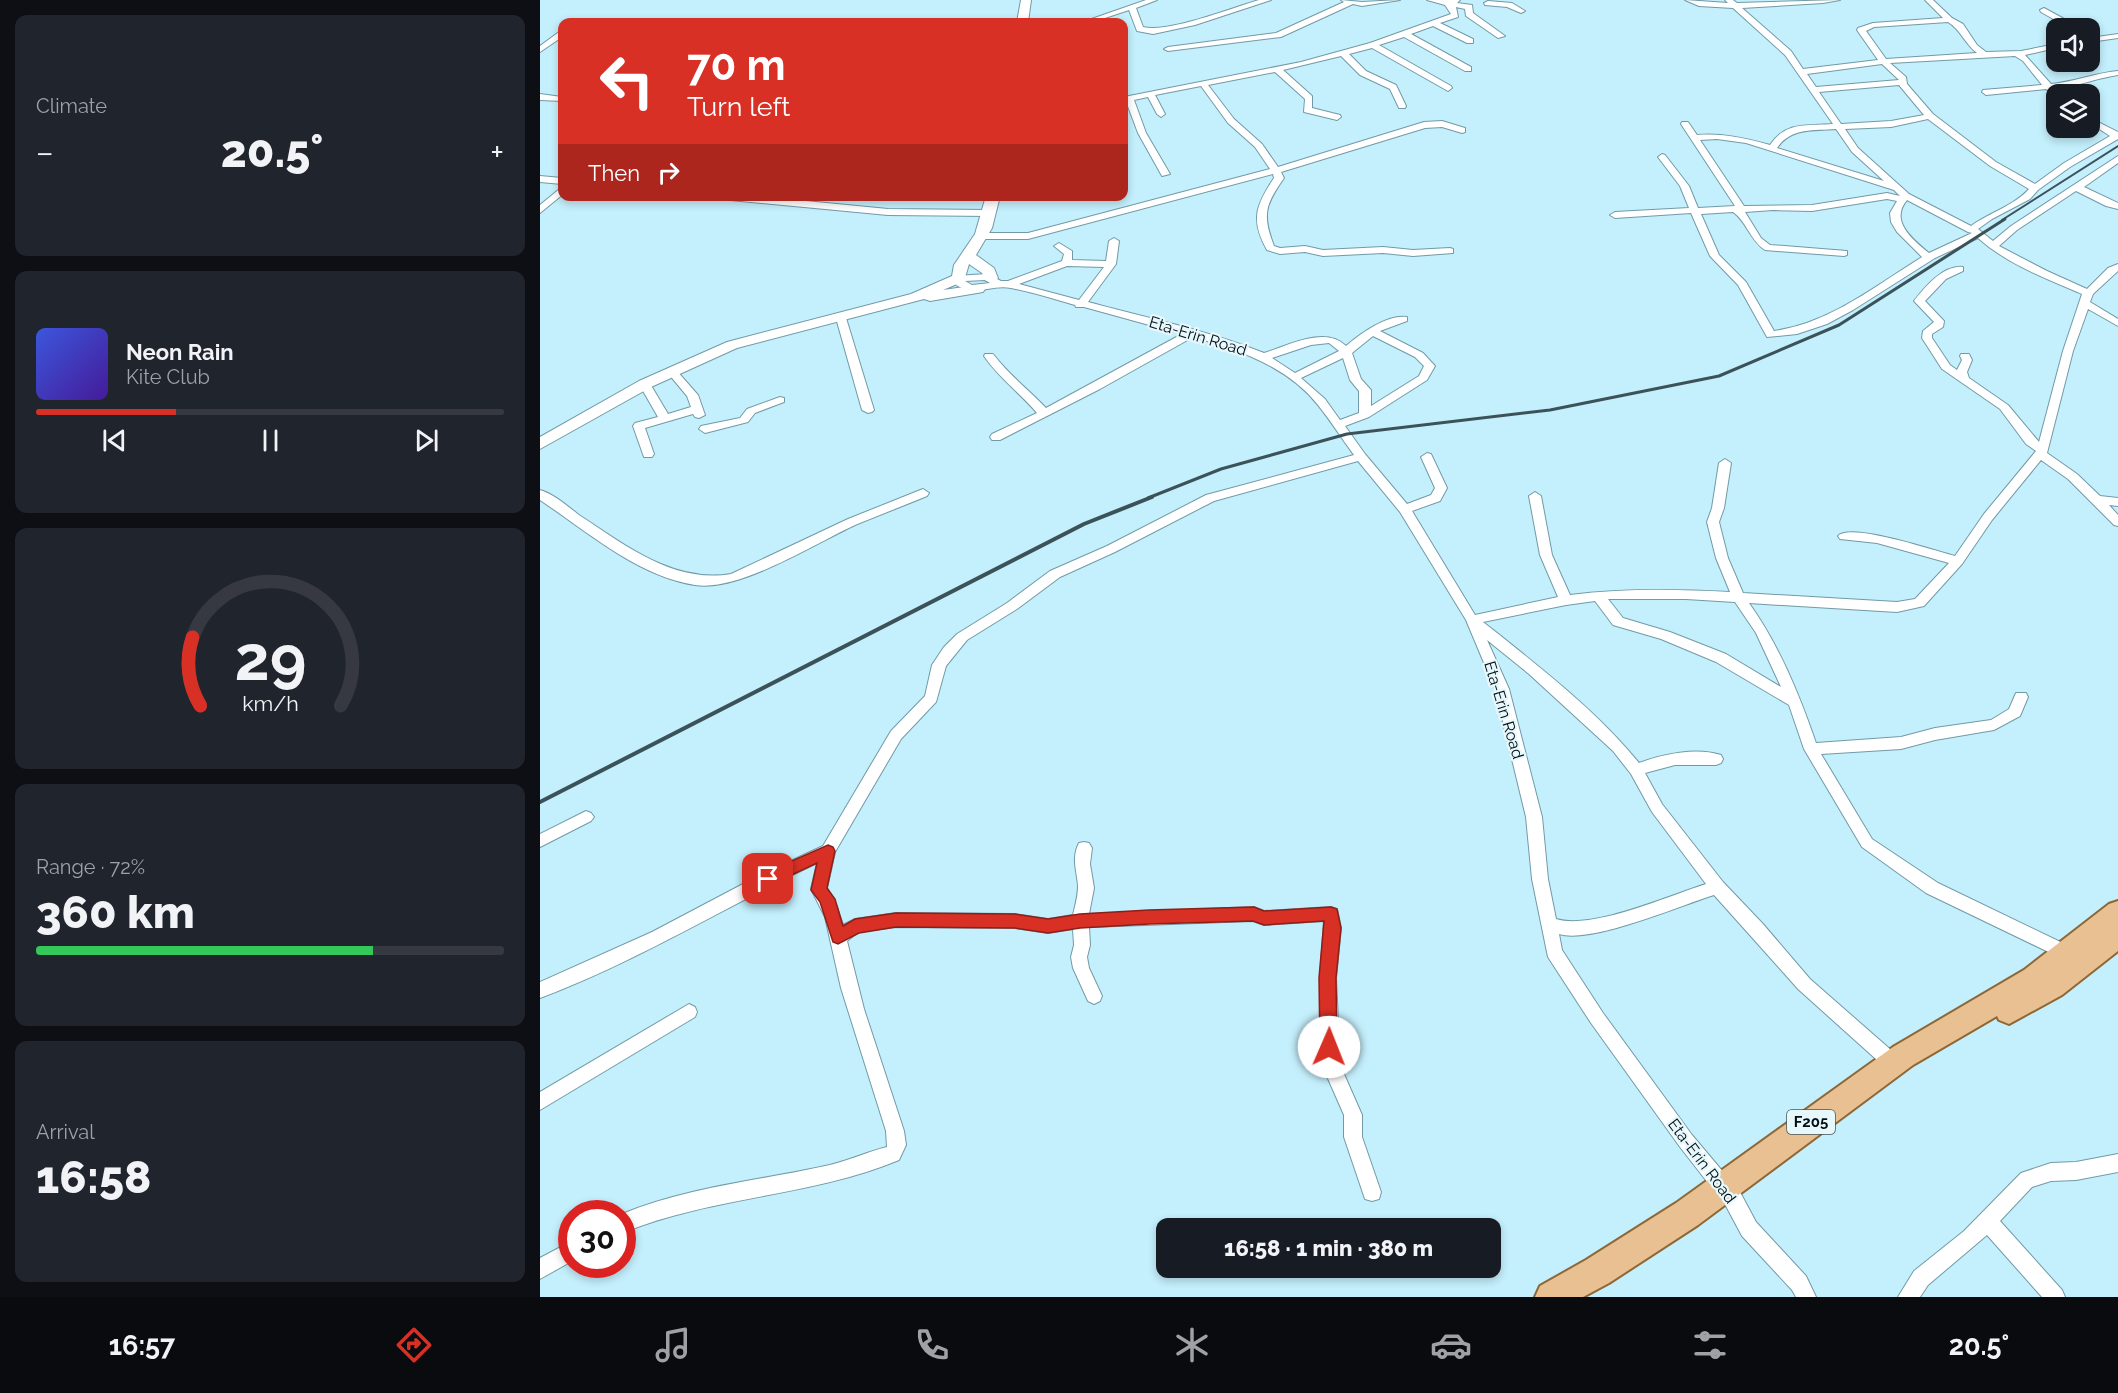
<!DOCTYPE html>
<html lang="en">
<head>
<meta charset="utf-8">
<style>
  :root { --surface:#171b24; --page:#20242c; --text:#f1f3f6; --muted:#9ea1a6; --line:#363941; --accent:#d93025 }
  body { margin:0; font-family:Raleway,sans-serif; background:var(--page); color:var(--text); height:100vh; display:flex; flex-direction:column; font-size:22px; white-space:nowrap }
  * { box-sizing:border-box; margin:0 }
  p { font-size:20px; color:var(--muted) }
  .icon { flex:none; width:33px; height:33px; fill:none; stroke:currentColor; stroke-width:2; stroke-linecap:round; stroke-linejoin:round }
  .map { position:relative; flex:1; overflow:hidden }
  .sheet { display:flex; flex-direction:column; gap:15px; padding:15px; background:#0d0f14; width:540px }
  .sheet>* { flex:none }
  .hud { position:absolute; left:18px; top:18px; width:570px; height:183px; border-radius:12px; box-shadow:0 3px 9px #0003; background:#d93025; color:#fff; overflow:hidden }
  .controls { position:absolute; left:1506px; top:18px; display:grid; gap:12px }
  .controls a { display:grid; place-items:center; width:54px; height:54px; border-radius:12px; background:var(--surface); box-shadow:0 3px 9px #0003; font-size:30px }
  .speed { position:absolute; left:18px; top:1200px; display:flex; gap:12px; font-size:30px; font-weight:700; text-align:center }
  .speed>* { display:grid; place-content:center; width:78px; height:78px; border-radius:50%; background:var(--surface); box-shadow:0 3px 9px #0003; line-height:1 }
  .speed .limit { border:9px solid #d22; background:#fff; color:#111 }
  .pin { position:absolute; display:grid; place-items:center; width:51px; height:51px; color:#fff; margin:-26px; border-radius:12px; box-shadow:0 3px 9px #0006 }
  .me { position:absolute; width:66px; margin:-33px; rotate:1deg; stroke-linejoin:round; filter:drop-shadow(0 0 4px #0008) }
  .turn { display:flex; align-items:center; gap:21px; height:126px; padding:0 30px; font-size:27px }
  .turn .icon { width:78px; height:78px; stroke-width:2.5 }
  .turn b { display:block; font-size:42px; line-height:51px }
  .then { display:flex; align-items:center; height:57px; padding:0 30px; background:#0003; gap:12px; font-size:22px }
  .big { font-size:45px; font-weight:800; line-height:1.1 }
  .sheet .tile { flex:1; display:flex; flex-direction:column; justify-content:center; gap:9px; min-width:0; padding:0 21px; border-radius:12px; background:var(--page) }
  .sheet .dial { align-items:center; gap:0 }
  .dial svg { height:156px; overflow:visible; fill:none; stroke:var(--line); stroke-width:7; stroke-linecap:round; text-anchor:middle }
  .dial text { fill:var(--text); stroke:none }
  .song { display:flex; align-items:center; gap:18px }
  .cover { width:72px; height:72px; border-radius:9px; background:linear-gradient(135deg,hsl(230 70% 55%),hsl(260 70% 35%)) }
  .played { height:6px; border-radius:3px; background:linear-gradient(90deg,var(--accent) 30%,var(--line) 30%) }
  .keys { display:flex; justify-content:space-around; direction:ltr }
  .heat { display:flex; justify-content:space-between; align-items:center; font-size:33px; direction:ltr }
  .charge { height:9px; border-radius:4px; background:linear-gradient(90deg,#34c759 72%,var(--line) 0) }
  .trip { position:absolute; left:616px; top:1218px; width:345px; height:60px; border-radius:12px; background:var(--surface); box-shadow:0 3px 9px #0003; font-weight:800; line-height:60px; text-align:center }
  .tabs { display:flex; height:96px; justify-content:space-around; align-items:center; background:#090b0e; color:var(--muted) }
  .tabs .icon { width:42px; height:42px }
  .tabs .selected { color:var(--accent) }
  .tabs b { font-size:27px; color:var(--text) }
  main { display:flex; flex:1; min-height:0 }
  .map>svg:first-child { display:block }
</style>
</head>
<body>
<main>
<section class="sheet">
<div class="tile"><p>Climate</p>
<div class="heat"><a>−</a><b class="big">20.5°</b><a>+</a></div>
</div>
<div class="tile">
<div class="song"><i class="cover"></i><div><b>Neon Rain</b><p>Kite Club</p></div></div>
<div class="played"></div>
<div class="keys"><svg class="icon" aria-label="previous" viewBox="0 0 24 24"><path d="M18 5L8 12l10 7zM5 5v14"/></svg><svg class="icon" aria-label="pause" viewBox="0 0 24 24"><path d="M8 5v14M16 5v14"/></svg><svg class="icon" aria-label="next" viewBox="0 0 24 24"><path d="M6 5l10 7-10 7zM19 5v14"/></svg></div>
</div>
<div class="tile dial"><svg viewBox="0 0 100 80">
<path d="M14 69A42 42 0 1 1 86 69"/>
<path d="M14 69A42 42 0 0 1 10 34" stroke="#d93025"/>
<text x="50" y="56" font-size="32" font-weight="700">29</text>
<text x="50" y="72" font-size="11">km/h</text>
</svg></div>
<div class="tile"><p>Range · 72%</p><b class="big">360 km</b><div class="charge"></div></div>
<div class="tile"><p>Arrival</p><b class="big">16:58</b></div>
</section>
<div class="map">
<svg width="1578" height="1297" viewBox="0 0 1578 1297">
  <rect width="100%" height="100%" fill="#c4effc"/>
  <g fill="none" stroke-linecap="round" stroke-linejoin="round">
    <g stroke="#719aa6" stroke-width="2">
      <g id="street">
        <path d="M 606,0 L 617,0 L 596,8 L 603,27 C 629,33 691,8 719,0 L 731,0 L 655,25 L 613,34 L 597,31 L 589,10 L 553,22 L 543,22 Z"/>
        <polygon points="801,0 822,2 860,0 822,6 813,4 741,37 628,51 624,49 628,47 736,33 804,2"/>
        <path d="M 887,0 L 920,0 L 917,3 L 932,5 L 933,13 L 965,36 L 958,38 L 926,16 L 925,9 L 916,7 L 918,17 L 900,23 L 933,39 L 933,43 L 927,43 L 893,26 L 871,34 L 931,67 L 931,71 L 925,71 L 864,37 L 839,45 L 911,86 L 912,88 L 908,91 L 832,48 L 809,54 L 826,71 L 856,85 L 866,106 L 865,108 L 859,108 L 850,89 L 820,75 L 801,56 L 743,70 L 772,96 L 772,108 L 800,115 L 801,117 L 797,120 L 764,112 L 765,99 L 735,72 L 668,85 L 694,119 L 722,144 L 738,167 L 884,122 L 902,121 L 925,128 L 925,132 L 922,133 L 902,127 L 885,128 L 741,172 L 744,178 C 725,205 722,215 734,246 L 740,248 L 765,246 L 783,250 L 843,247 L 873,250 L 910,248 L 913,249 L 913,253 L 873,256 L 843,253 L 783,256 L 765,252 L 740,254 L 727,250 C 710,220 716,205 734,178 L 733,174 L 488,239 L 440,239 L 435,236 L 440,233 L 488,233 L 730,169 L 715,147 L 688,123 L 661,86 L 615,95 L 625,114 L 621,117 L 617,114 L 608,97 L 594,100 L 606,133 L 630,174 L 622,176 L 598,133 L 586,101 L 584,101 L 584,97 L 761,62 L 830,43 L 911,14 L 905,5 Z"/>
        <path d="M 1145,0 L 1188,3 L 1185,0 L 1193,0 L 1197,3 L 1300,0 L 1283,3 L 1202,8 L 1251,51 L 1263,69 L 1338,60 L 1317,30 L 1318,28 L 1333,23 L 1403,18 L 1385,0 L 1393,0 L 1412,18 L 1423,24 L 1437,45 L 1446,52 L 1481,51 L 1516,44 L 1516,48 L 1485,55 L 1511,84 C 1534,82 1555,73 1578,71 L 1578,75 C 1556,78 1536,87 1514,89 L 1514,92 L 1511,93 L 1506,89 L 1446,95 L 1442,92 L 1443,90 L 1502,85 L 1483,61 L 1475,56 L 1350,63 L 1366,77 L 1367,84 L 1393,114 L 1456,162 L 1495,184 L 1524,163 L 1570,136 L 1550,123 L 1550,118 L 1578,132 L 1578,139 L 1530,167 L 1498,190 L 1490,199 L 1452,219 L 1438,229 L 1453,241 L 1471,226 L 1578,156 L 1578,163 L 1544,187 L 1578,203 L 1578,209 L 1566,206 L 1536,191 L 1477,230 L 1459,246 L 1507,271 L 1547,289 L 1568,268 L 1578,264 L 1578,271 L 1553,294 L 1550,302 L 1578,319 L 1578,326 L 1548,309 L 1533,351 L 1507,453 L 1537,474 L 1560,496 L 1578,498 L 1578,506 L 1569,505 L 1578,515 L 1578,526 L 1574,525 L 1528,479 L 1501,460 L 1452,520 L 1422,564 L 1384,606 L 1357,612 L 1209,603 C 1239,645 1259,694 1276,743 L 1361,737 L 1395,728 L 1451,720 L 1469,709 L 1476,693 L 1486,693 L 1488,697 L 1480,716 L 1454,730 L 1395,740 L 1361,749 L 1281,754 L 1332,839 L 1398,883 L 1535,949 L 1537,954 L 1535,959 L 1529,961 L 1523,959 L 1386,893 L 1322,847 L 1264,749 L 1249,705 L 1176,662 L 1121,639 L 1073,625 L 1055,601 L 1026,605 L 943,622 C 996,664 1057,711 1099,763 C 1123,754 1156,747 1181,755 L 1183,759 L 1181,763 L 1176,765 L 1135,765 L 1105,773 L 1122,804 L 1183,882 L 1223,924 L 1270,979 L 1359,1057 L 1362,1063 L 1359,1069 L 1353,1071 L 1347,1069 L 1258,989 L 1174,895 C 1139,906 1051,944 1019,934 L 1022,950 L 1063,1013 L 1152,1135 L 1200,1192 L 1216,1222 L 1266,1276 L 1276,1297 L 1256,1297 L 1252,1290 L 1202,1236 L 1186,1206 L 1140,1147 L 1051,1023 L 1008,957 L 992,879 L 986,817 L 955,689 L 926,620 L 860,512 L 818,461 L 674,501 L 575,552 L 520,577 L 477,609 L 427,640 L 406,666 L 396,702 L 361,739 L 295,852 L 287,888 L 297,907 L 303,925 L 315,919 L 356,913 L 475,914 L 508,919 L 533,915 C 535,906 538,896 538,886 C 537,871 531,858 539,843 L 544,842 L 549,843 L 552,848 L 550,864 L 554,888 L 549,914 L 714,907 L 724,911 L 791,907 L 797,909 L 801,928 L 796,978 L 800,1065 L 822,1115 L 822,1137 L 841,1192 L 839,1199 L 832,1201 L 825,1199 L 804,1137 L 804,1115 L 782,1065 L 780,978 L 784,921 L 724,925 L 713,921 L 549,927 L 550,945 L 547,957 L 549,968 L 562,996 L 560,1001 L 554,1004 L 548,1001 L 533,968 L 531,957 L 534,945 L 533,929 L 508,933 L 475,928 L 356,927 L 318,932 L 307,941 L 324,1009 L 364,1131 L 366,1145 L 359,1160 C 270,1197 172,1196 82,1233 L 82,1214 C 148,1187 217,1181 285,1166 C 306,1162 326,1152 347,1147 L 346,1131 L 301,988 L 285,917 L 271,889 L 277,863 C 185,907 96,962 0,998 L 0,982 L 112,932 L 222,874 L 283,846 L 351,731 L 385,696 L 392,665 L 404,647 L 417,634 L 467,603 L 510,571 L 567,546 L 666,495 L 814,455 C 802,439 791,421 778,405 C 748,367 698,349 653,337 L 560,389 L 460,440 L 452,440 L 450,437 L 452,434 L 497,413 C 480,393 459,378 444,356 L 445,354 L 453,354 C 469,375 488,389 506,408 L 642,334 L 544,307 L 536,307 L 535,305 C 514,299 493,292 471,288 C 452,284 436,297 416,285 L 414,278 L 415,276 L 447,274 L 461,281 L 468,281 L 522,261 L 524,254 L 514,246 L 519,243 L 532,251 L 532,260 L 566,261 L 569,241 L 574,238 L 579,241 L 576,264 L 548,302 C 607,318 667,330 724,353 C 747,346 785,325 806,346 C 820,334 847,314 867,317 L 867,321 L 840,331 L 883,353 L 895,366 L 887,380 L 829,417 L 805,426 L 825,454 L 867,504 L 891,495 L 895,488 L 881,457 L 887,453 L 891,454 L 907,488 L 900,501 L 872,511 L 935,615 L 1018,597 L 1000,555 L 989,496 L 995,492 L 1001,496 L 1012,555 L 1030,595 C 1084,588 1136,589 1190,592 L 1176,558 L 1167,522 L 1172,508 L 1179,463 L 1185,459 L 1191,463 L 1184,508 L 1179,522 L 1188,558 L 1203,593 L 1357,602 L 1375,599 L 1409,563 L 1337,543 L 1300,539 L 1298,536 C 1310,522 1395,551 1415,556 L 1444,514 L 1496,451 L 1486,444 L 1460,409 L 1402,369 L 1382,338 L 1383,331 L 1394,322 L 1374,301 C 1385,287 1403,265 1423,267 L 1423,271 L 1406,279 L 1385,301 L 1404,321 L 1403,327 L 1392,334 L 1392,338 L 1410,365 L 1417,370 L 1422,360 L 1420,356 L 1421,354 L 1429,354 L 1432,360 L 1427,372 L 1429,378 L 1468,405 L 1499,442 L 1523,351 L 1542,294 C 1507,279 1467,264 1438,238 L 1395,258 L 1313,310 L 1287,324 L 1257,334 L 1227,337 L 1198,285 L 1170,256 L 1151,213 L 1075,218 L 1070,215 L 1075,212 L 1149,208 L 1140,186 L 1118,157 L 1122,154 L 1125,155 L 1149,186 L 1158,208 L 1195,206 L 1141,124 L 1142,122 L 1148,122 L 1157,135 C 1182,133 1205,138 1230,145 C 1246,121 1267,126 1293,124 L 1245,55 L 1193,8 L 1159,6 ZM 1408,22 C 1421,30 1425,44 1437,53 L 1346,59 L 1326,31 L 1334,27 ZM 1342,64 L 1359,80 L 1276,87 L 1267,74 ZM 1359,85 L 1384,115 L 1351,121 L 1301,124 L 1279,92 ZM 1388,119 L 1450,166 L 1489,189 C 1475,205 1449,213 1431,226 L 1369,194 L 1318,148 L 1305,129 L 1351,127 ZM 1296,129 L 1312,152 L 1344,181 L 1237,148 C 1251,127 1274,131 1296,129 ZM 1177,139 L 1206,143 L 1354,190 L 1360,196 L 1347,193 L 1272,205 L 1204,206 L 1160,140 ZM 1347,199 L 1357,201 L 1350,213 L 1351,222 L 1357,232 L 1382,257 C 1335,286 1290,323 1234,331 L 1206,282 L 1179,255 L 1161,214 L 1193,212 C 1207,222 1210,240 1225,250 L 1304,256 L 1307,255 L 1307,251 L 1230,245 L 1221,238 L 1205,212 L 1233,210 L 1272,211 ZM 1367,200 L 1428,232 L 1432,233 L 1389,253 C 1373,240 1349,221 1367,200 ZM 527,266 L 564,267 L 539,300 L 479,284 ZM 445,280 L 450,283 L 432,285 L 425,281 ZM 833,336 L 875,357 L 884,366 L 879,376 L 831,406 L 831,390 L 821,379 L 812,353 ZM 789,343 L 799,351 L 755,373 L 732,358 L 771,345 ZM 803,358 L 810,380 L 819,391 L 819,413 L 800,420 L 785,399 L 761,378 ZM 1068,599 L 1146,599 L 1195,602 L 1216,633 L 1241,687 L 1186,654 L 1130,632 L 1083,618 ZM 947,640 L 989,674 L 1073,751 L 1091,774 L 1112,812 L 1166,884 C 1128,896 1052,930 1016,919 L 1008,879 L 1002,817 L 969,689 Z"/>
        <polygon points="948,1 972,3 985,11 981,13 967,7 945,5 944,3"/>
        <polygon points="1504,8 1537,26 1538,28 1529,28 1501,12 1500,10"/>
        <polygon points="41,19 44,19 44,22 34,22"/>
        <polygon points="19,32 22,32 22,37 0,52 0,46"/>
        <polygon points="1578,34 1578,38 1550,42 1550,38"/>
        <polygon points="0,94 22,97 22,101 0,100"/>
        <polygon points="0,176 22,178 22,184 0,182"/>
        <polygon points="22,187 22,195 0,213 0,205"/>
        <polygon points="176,196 215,196 348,209 450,210 455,213 450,216 348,215 180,199"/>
        <polygon points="301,315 306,318 334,410 332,412 328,413 322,410 296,318"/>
        <polygon points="132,369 136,370 158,395 165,415 159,418 155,417 153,414 105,428 114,454 112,457 104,457 93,426 95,423 118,417 99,384 101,382 109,382 128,414 151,407 147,396 127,372"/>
        <polygon points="240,397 244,398 244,402 215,413 208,422 165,433 159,429 161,426 200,418 207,409"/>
        <path d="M 383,489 L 389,493 L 387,496 C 363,506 339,515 315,525 C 274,544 199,592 155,585 C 97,576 47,531 0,500 L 0,490 C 14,494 27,506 39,515 C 85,545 134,584 191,574 L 308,519 Z"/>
        <polygon points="46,811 51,813 54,817 51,821 0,847 0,834"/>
        <polygon points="149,1004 155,1007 157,1012 155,1017 0,1110 0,1092"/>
        <polygon points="1578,1154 1578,1172 1536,1180 1511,1181 1492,1187 1460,1221 1522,1290 1525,1297 1502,1297 1447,1235 1388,1285 1380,1297 1358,1297 1374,1271 1424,1231 1481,1173 1511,1163 1536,1162"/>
        <polygon points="32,1241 32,1261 0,1279 0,1258"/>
      </g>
    </g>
    <g stroke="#719aa6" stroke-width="2">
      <g id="secondary">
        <polygon points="481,0 491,0 488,22 477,22"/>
        <polygon points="446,196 460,196 452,228 436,255 454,268 458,278 456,281 446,281 442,273 429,264 424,281 403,290 438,285 445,289 443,292 390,301 384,299 197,348 111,387 0,449 0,437 99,381 187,342 371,294 412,276 414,265 435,234"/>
      </g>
    </g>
    <g stroke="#8e6736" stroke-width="4">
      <polygon id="primary" points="1578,901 1578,951 1522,995 1469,1024 1459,1020 1457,1016 1373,1065 1158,1225 1069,1283 1043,1297 995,1297 1000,1286 1046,1260 1136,1203 1353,1047 1484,970 1569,904"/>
    </g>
    <use href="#street" fill="#fff" fill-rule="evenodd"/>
    <use href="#secondary" fill="#fff" fill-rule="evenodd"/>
    <use href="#primary" fill="#e8c092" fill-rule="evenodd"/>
    <polyline stroke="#3c5259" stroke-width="2" points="1462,220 1578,146"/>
    <polyline stroke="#3c5259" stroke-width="3" points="608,498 681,469 807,434 1010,410 1179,376 1299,325 1465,219"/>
    <polyline stroke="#3c5259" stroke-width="4" points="0,802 544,524 612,497"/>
  </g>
  <polygon fill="#d93025" stroke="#8d1f18" stroke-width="1.5" points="288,845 293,847 295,851 287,888 295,899 303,926 315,919 356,913 475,914 508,919 540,914 609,910 714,907 724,911 791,907 797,909 801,928 796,978 797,1047 795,1053 789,1055 782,1053 780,1047 779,978 784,921 724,925 713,921 609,924 540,928 508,933 475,928 356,927 319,933 298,944 293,942 280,902 271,890 277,863 228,886 222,884 220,879 222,874"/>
  <g text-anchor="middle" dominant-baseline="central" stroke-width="4.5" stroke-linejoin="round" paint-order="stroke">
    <rect fill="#e7f8fd" stroke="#475559" stroke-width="1.5" x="1247" y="1110" width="48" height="24" rx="4.5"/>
    <g font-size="15" font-weight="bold" fill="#020f13">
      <text x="1271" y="1122">F205</text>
    </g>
    <g font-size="16" fill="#020f13" stroke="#e7f8fd">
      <text transform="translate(658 336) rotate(17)">Eta-Erin Road</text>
      <text transform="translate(964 710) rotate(73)">Eta-Erin Road</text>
      <text transform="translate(1162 1161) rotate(53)">Eta-Erin Road</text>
    </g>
  </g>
</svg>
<div class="controls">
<a><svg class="icon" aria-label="sound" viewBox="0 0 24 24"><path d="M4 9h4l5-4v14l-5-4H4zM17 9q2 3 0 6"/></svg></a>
<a><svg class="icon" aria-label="layers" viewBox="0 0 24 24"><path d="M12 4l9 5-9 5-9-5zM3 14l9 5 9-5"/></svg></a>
</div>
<div class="speed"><div class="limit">30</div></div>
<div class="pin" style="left:228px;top:879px;background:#d93025"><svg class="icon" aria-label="arrive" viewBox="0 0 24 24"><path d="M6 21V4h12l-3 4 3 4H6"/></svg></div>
<svg class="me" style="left:789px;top:1047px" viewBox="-20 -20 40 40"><circle r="19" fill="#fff"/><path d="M0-13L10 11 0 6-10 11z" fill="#d93025"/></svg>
<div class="trip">16:58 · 1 min · 380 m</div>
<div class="hud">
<div class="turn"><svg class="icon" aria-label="left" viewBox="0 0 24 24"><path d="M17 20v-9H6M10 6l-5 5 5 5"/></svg><div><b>70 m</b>Turn left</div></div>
<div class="then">Then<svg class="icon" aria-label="right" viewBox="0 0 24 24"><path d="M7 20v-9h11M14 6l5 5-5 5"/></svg></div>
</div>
</div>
</main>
<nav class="tabs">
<b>16:57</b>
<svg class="icon selected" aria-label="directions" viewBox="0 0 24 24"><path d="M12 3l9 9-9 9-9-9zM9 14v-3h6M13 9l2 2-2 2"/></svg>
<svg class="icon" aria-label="music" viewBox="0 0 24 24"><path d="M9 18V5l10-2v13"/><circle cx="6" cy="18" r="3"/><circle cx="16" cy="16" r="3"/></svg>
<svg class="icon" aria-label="phone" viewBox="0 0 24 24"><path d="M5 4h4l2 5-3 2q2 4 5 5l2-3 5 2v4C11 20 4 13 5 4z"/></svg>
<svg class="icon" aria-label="climate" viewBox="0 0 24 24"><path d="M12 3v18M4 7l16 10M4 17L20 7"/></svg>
<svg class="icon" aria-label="car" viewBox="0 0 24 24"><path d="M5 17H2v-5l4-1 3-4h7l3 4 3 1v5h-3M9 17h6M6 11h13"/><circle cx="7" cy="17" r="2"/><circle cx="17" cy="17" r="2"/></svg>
<svg class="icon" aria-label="filters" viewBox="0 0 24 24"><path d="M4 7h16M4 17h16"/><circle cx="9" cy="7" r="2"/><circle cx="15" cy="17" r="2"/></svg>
<b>20.5°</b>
</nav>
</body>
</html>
